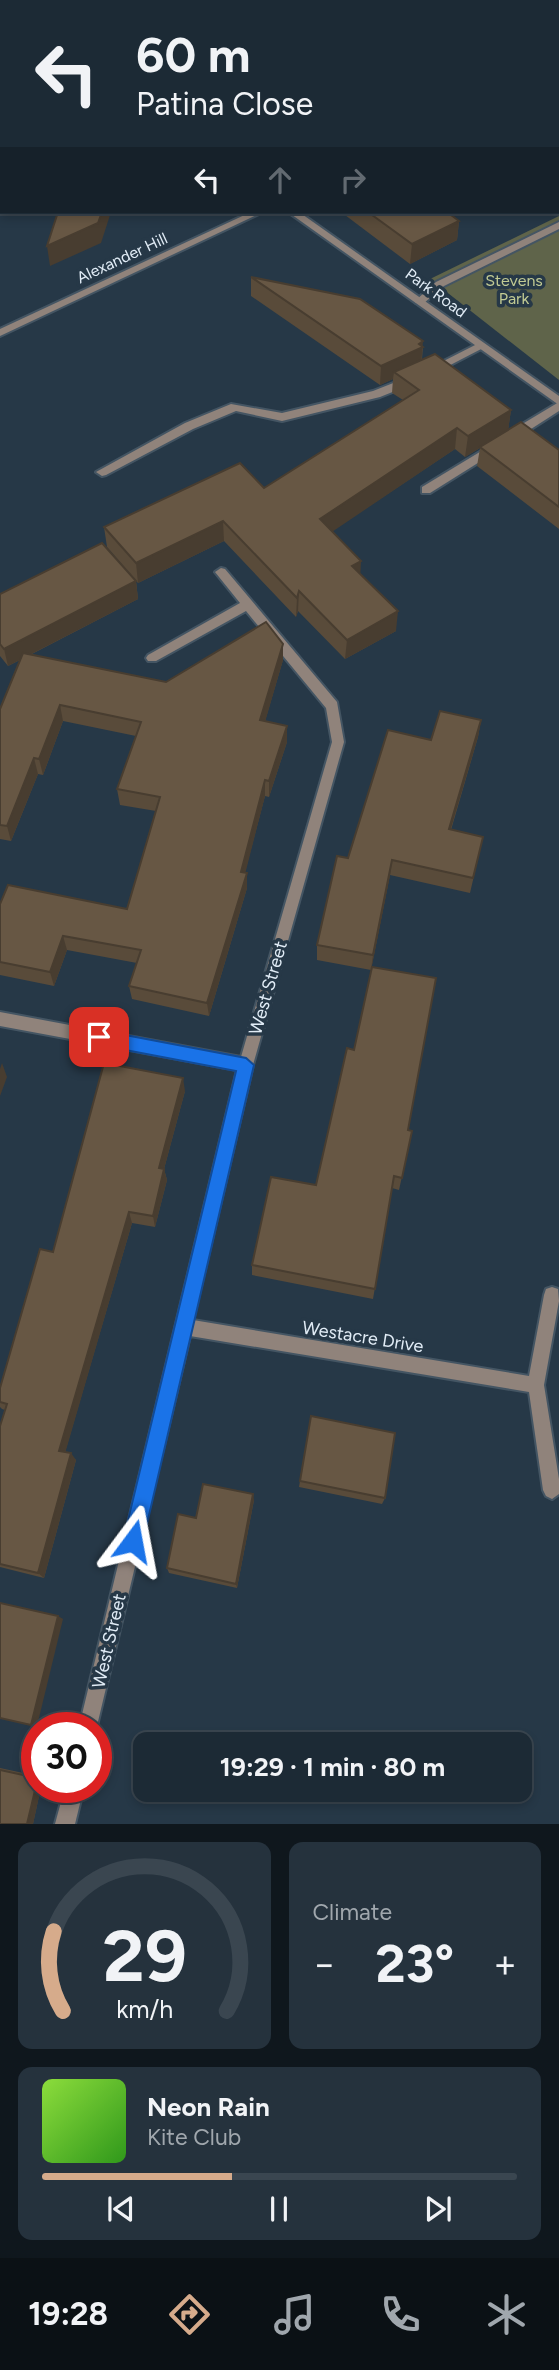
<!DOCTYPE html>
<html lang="en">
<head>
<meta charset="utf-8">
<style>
  :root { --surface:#1c2a35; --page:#25323d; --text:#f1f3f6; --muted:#a0a7ad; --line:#3a4650; --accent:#d6ab8b }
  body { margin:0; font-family:Figtree,sans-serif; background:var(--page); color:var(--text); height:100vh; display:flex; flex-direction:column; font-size:26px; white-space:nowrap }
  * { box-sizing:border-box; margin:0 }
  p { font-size:23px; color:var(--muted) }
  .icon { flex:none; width:38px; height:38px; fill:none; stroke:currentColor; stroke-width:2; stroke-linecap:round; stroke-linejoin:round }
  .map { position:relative; height:1824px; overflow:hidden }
  .details { display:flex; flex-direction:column; gap:18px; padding:18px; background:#0f171d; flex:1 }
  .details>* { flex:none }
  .top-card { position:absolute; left:0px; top:0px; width:560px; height:214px; box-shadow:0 4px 10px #0003,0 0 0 2px var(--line); background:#1c2a35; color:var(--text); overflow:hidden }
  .speed { position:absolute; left:21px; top:1712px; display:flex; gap:14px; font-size:35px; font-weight:700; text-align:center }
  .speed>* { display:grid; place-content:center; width:91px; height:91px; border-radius:50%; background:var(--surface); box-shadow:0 4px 10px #0003,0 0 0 2px var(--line); line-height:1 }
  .speed .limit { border:10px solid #d22; background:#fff; color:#111 }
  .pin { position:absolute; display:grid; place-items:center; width:60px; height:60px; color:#fff; margin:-30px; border-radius:14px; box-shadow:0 4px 10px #0006 }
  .me { position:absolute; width:77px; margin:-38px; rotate:13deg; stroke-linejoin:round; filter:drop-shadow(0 0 5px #0008) }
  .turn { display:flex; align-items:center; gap:24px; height:147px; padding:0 21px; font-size:32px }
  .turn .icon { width:91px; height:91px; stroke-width:2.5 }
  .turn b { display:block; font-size:49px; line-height:60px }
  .lanes { display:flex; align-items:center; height:66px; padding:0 21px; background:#0003; justify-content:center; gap:35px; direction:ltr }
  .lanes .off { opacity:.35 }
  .big { font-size:52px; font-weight:700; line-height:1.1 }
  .details .tile { flex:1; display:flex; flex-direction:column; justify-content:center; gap:10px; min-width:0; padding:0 24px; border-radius:14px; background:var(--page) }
  .details .dial { align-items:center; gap:0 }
  .dial svg { height:182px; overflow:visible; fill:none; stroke:var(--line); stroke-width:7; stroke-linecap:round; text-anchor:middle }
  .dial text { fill:var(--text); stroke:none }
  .song { display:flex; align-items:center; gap:21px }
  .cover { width:84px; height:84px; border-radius:10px; background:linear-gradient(135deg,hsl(90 70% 55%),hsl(110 70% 35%)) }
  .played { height:7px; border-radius:4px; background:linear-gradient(90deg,var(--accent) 40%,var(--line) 40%) }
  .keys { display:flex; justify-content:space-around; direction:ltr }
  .heat { display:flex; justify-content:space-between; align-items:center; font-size:38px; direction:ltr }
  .details .tiles { flex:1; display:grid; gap:18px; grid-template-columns:1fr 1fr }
  .tile:last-child { grid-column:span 2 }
  .trip { position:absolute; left:133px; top:1732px; width:399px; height:70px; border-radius:14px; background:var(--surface); box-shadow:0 4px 10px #0003,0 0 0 2px var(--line); font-weight:700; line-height:70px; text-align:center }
  .tabs { display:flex; height:112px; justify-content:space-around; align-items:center; background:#0b1115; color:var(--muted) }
  .tabs .icon { width:49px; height:49px }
  .tabs .current { color:var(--accent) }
  .tabs b { font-size:32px; color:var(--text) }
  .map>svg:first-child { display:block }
</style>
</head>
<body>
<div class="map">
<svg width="559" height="1824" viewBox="0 0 559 1824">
  <rect width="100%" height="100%" fill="#263847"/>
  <g fill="#5f644a">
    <polygon points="337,0 559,0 559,186 558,2 333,2"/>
    <polygon points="559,216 559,380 430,279"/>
  </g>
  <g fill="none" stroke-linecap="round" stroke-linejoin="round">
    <g stroke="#445563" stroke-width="4">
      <g id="service">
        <rect x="558" y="160" width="1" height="7"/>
        <polygon points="559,222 559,229 444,286 424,303 416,303 415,301 436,282"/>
        <polygon points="481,342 486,345 485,347 433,374 429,375 424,371"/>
        <polygon points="411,376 416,380 415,383 380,397 282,421 236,411 193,429 106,475 102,476 96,472 185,423 231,404 282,413 373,391"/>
        <polygon points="559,402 559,411 517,438 509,438 509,432"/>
        <polygon points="493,444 497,445 497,451 430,493 422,493 422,487"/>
      </g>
    </g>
    <g stroke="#445563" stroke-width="4">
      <g id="minor">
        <polygon points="0,0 8,0 9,2 2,2 2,4"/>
        <polygon points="251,212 263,212 0,336 0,329"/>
        <polygon points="288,212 299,212 559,396 559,405"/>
        <polygon points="221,568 225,569 337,702 344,742 253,1065 193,1320 529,1376 544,1295 546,1289 552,1287 558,1289 559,1301 544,1385 559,1479 559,1494 552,1499 546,1496 543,1490 529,1392 190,1336 96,1730 96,1727 79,1727 237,1070 0,1026 0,1012 241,1057 332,742 326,708 246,611 156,661 148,661 146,658 148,655 240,603 215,572"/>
        <polygon points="65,1787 84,1787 75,1824 55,1824"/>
      </g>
    </g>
    <use href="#service" fill="#90837b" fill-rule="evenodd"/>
    <use href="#minor" fill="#90837b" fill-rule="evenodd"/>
  </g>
  <g fill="#594b3a">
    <polygon points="69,0 179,0 175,2 71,2"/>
    <polygon points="341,212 447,212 459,221 457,240 410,264"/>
    <polygon points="251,277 423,347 422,359 511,410 508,430 559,450 559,529 477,466 480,448 465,457 455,449 332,531 396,631 345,659 298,611 296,617 224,541 138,583 107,547 104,527 264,488 403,400 392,393 393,379 380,385 251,296"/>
    <polygon points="136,581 138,599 30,655 166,682 283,660 265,721 287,726 287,742 269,797 265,796 245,872 247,873 247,888 209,1016 132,999 129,986 137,963 67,950 54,986 0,975 0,904 127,909 156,811 120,805 117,789 136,736 63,721 43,775 38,774 11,841 0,839 0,709 20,660 8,666 0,656 0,594"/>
    <polygon points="481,720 478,737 451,830 483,837 470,893 390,875 371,970 317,960 317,945 348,858 431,740"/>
    <polygon points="185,1091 164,1169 167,1180 155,1227 132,1223 65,1452 76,1460 44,1578 0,1567 0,1426 5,1410 2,1409 0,1407 0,1388 53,1252"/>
    <polygon points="408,1130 412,1131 399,1190 392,1188 373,1299 252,1275 252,1265 316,1185"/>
    <polygon points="300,1481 385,1498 382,1504 299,1487"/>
    <polygon points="254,1500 237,1588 169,1573 167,1568 196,1518"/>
    <polygon points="0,1768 37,1776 37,1787 41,1787 33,1824 0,1824"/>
  </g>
  <g fill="#483d30">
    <polygon points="133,0 179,0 175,2 129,2"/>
    <polygon points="102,212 111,212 101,243 50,266 47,246"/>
    <polygon points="459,221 457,240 410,264 412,244"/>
    <polygon points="423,341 421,366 394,372 393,379 380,385 381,366"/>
    <polygon points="511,410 508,431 465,457 468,436"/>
    <polygon points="457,428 455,449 320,540 320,519"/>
    <polygon points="223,521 224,541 138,583 136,563"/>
    <polygon points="361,561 360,581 352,566"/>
    <polygon points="136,581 138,599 8,666 4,649"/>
    <polygon points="299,591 298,611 296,617 297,598"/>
    <polygon points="398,611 396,631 345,659 347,640"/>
    <polygon points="283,644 283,660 261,736 260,720"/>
    <polygon points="60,705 63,721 43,775 39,759"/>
    <polygon points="481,720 478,737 446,845 449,829"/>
    <polygon points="287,726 287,742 269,797 269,781"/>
    <polygon points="34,758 38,774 11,841 7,826"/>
    <polygon points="265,780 265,796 242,886 241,872"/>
    <polygon points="392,860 390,875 371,970 373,955"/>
    <polygon points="247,873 247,888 209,1016 207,1003"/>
    <polygon points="63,936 67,950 54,986 50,972"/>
    <polygon points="2,1063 7,1077 0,1096 0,1069"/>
    <polygon points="183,1078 185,1091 164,1169 167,1180 155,1227 153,1216 159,1168"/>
    <polygon points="129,1212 132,1223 64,1457 59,1451"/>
    <polygon points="71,1453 76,1460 44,1578 38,1573"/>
    <polygon points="253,1494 254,1500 237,1588 236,1584"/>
    <polygon points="58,1616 63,1619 37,1726 31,1725"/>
    <polygon points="37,1782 37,1787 41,1787 33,1824 27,1824"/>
  </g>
  <g fill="#675744" stroke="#483d30" stroke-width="2">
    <polygon points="92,0 133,0 129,2 94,2"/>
    <polygon points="58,212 102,212 98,223 47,246"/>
    <polygon points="368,212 447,212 459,221 412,244"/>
    <polygon points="251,277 360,299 423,341 419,344 423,347 381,366"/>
    <polygon points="435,354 511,410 468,436 457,428 320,519 361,561 352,566 398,611 347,640 299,591 297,598 223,521 136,563 104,527 240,463 264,488 419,390 394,372"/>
    <polygon points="521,422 559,450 559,507 480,447"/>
    <polygon points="102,543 136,581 4,649 0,644 0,594"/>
    <polygon points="266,622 283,644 260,720 287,726 269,781 265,780 241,872 247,873 207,1003 129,986 141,950 63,936 50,972 0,962 0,904 8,885 127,909 160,797 117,789 141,722 60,705 39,759 34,758 7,826 0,825 0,709 23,653 166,682"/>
    <polygon points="440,711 481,720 449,829 483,837 473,878 392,860 373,955 317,945 337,856 348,858 388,730 431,740"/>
    <polygon points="372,967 436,978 408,1130 412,1131 402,1178 394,1176 375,1289 252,1265 271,1177 316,1185 347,1048 354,1050"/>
    <polygon points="104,1063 183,1078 159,1168 164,1169 153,1216 129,1212 59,1451 71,1453 38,1573 0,1564 0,1426 7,1404 0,1402 0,1388 40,1249 53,1252"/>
    <polygon points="311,1416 395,1433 385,1498 300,1481"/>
    <polygon points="203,1484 253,1494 236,1584 167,1568 178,1514 196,1518"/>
    <polygon points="0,1603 58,1616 31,1725 0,1718"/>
    <polygon points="0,1770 37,1778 37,1782 27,1824 0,1824"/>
  </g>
  <polygon fill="#1a73e8" stroke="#114b97" stroke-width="2" points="99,1030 246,1058 254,1065 143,1541 140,1548 133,1551 126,1548 123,1541 236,1071 99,1045 90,1037"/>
  <g text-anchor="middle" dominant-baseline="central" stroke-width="7" stroke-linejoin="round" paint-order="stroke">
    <g font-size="16" fill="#e1ecf6" stroke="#263847">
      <text transform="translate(122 258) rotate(-25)">Alexander Hill</text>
      <text transform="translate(436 293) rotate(36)">Park Road</text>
    </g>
    <g font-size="16" fill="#c1ca93" stroke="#263847">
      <text x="514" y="280">Stevens<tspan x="514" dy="18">Park</tspan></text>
    </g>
    <g font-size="18" fill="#e1ecf6" stroke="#263847">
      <text transform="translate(268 988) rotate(-74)">West Street</text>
      <text transform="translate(363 1337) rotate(9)">Westacre Drive</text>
      <text transform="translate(109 1641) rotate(-77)">West Street</text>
    </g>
  </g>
</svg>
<div class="speed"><div class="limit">30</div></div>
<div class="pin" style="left:99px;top:1037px;background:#d93025"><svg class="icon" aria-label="arrive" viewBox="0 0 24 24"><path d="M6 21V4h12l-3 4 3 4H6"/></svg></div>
<svg class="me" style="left:133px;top:1541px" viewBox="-20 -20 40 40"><path d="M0-17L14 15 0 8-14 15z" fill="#1a73e8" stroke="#fff" stroke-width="4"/></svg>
<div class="trip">19:29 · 1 min · 80 m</div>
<div class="top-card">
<div class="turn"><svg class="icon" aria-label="left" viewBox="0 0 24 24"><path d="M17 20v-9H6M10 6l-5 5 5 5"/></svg><div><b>60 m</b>Patina Close</div></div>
<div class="lanes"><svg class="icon" aria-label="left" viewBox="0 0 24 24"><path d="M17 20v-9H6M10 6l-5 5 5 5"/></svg><svg class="icon off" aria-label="ahead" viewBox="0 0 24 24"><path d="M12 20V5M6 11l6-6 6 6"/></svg><svg class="icon off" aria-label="right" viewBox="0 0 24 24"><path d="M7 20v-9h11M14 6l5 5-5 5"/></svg></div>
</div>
</div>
<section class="details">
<div class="tiles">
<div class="tile dial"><svg viewBox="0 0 100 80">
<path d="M14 69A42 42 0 1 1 86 69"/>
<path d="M14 69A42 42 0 0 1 10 34" stroke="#d6ab8b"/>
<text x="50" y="56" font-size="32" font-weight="700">29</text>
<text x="50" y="72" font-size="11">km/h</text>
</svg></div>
<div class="tile"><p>Climate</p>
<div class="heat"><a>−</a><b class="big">23°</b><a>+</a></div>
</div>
<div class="tile">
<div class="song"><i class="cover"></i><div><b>Neon Rain</b><p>Kite Club</p></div></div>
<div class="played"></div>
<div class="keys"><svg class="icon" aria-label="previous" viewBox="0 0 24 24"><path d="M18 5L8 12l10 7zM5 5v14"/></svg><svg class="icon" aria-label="pause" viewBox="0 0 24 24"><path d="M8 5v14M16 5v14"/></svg><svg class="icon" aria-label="next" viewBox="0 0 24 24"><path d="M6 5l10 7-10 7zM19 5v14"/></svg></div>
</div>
</div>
</section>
<nav class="tabs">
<b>19:28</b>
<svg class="icon current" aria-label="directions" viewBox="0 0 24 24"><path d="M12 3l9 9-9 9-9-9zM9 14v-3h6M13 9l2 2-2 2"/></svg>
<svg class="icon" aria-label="music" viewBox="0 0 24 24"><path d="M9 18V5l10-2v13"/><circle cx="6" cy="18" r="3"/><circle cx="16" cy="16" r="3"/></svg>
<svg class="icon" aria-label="phone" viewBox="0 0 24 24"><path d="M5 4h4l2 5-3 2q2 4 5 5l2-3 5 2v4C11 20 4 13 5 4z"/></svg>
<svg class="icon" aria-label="climate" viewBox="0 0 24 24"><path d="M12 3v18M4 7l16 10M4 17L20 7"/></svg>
</nav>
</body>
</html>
